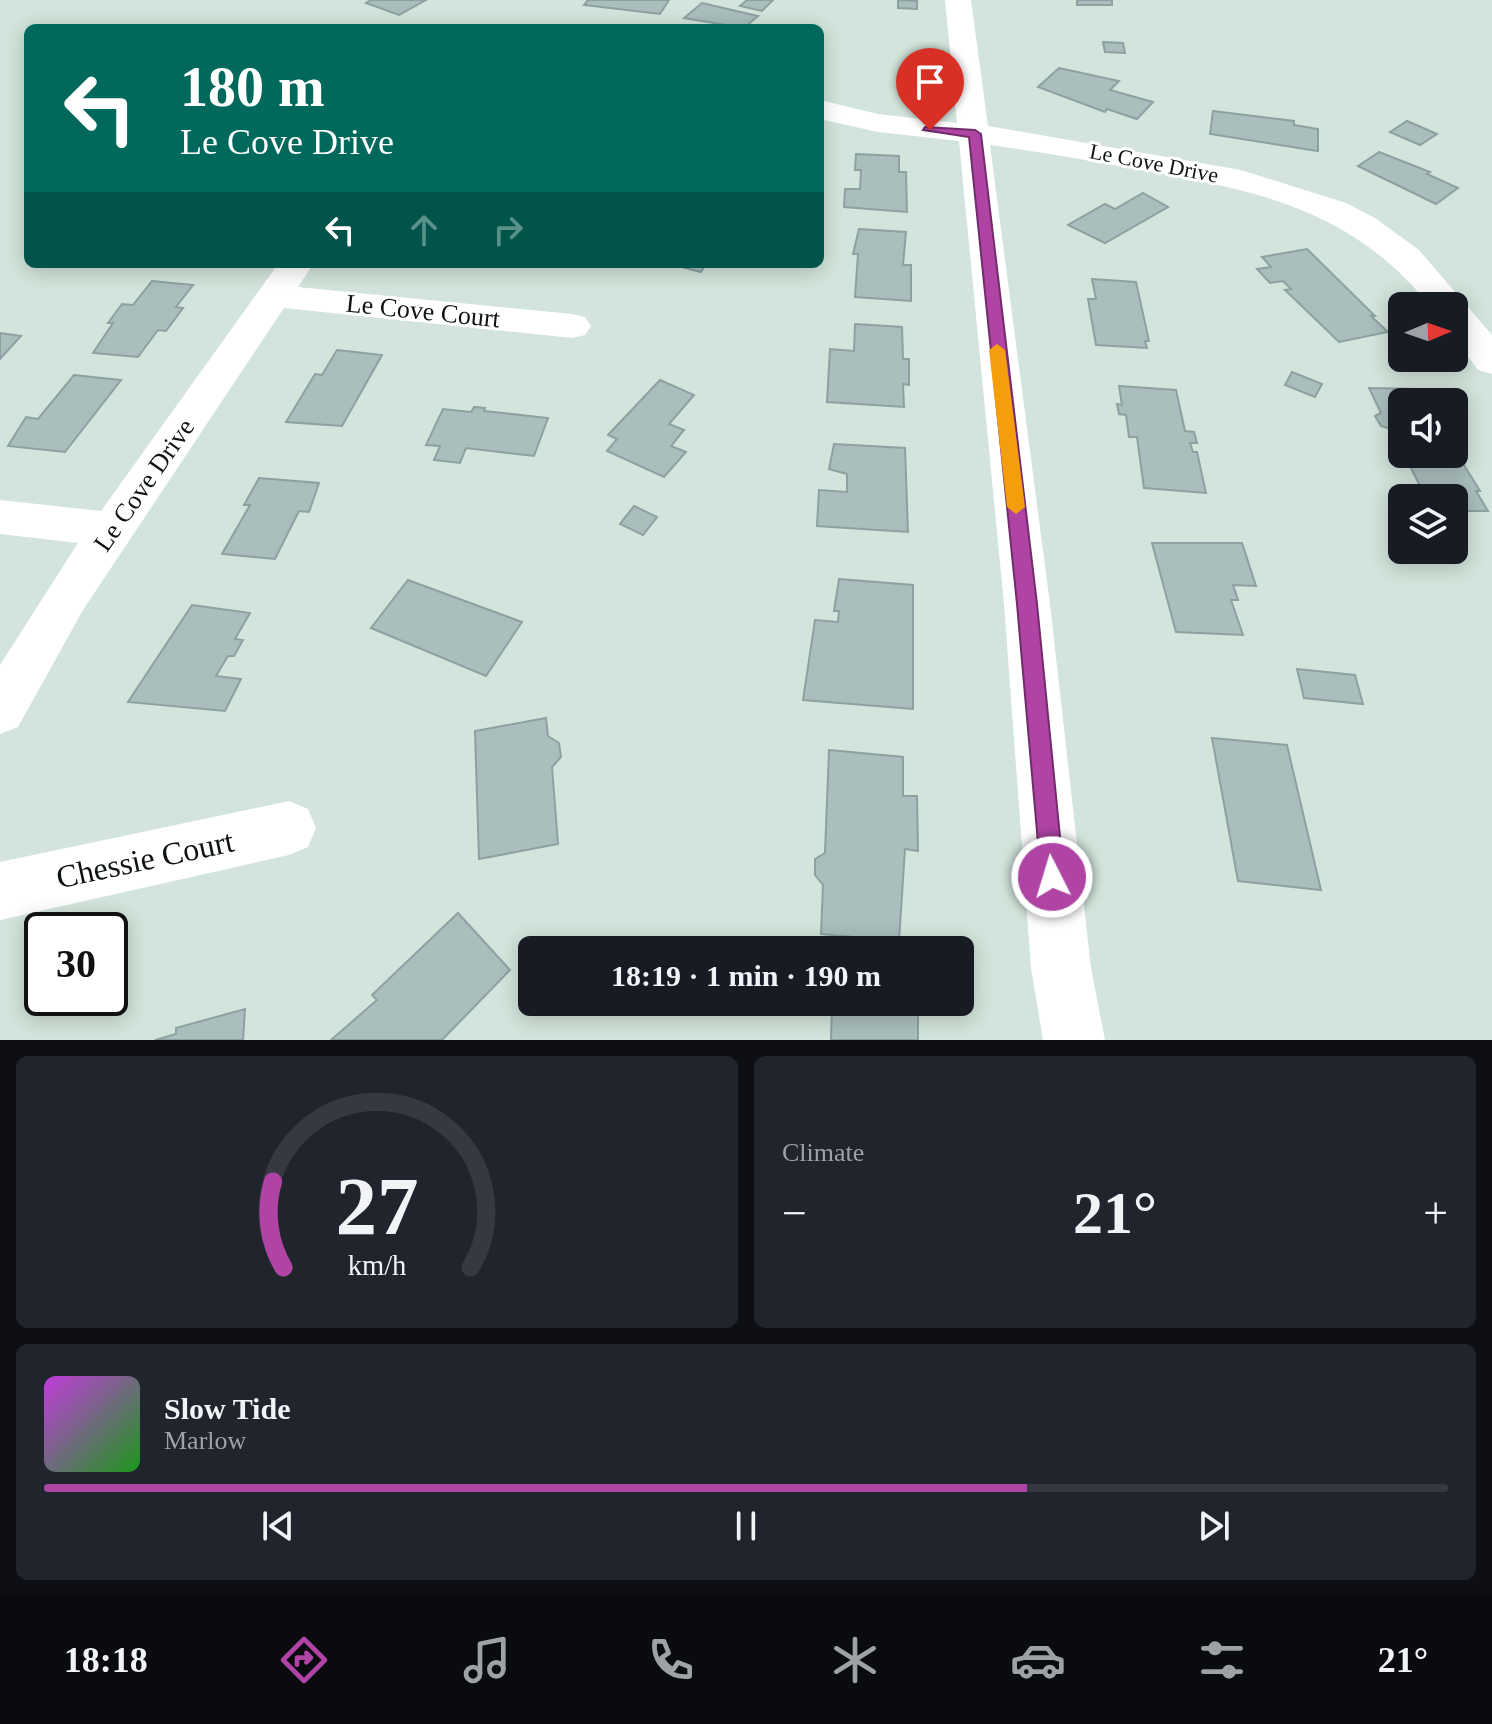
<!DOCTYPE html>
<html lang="en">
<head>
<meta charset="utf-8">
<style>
  :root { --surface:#171b24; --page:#20242c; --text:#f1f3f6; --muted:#9ea1a6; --line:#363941; --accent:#af44a5 }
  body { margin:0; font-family:"Times New Roman",serif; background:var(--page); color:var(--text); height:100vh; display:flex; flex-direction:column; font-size:30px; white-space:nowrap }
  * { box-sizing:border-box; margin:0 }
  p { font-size:26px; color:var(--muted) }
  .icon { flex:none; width:44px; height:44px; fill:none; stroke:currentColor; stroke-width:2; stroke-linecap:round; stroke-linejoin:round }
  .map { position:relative; height:1040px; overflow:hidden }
  .details { display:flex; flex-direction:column; gap:16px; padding:16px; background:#0d0f14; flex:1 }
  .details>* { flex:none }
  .top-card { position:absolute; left:24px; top:24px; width:800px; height:244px; border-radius:12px; box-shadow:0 4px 20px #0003; background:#00695c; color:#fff; overflow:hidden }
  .needle { width:52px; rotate:88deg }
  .controls { position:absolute; left:1388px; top:292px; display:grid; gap:16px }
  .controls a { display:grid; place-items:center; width:80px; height:80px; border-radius:12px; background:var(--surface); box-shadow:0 4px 20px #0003; font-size:40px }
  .speed { position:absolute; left:24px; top:912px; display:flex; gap:16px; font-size:40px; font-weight:700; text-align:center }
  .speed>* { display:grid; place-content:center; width:104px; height:104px; border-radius:50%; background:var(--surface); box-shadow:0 4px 20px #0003; line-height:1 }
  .speed .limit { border:4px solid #111; border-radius:12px; background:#fff; color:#111 }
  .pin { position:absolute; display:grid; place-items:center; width:68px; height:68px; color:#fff; margin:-82px -34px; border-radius:50% 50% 50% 0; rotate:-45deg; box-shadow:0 0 8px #0007 }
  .pin .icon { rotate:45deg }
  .me { position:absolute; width:88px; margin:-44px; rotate:355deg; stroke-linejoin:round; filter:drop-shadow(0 0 6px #0008) }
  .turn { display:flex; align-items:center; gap:28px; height:168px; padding:0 24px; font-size:36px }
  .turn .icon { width:104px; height:104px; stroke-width:2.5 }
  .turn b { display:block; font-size:56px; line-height:68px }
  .lanes { display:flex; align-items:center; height:76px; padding:0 24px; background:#0003; justify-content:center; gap:40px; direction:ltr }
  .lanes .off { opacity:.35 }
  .big { font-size:60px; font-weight:700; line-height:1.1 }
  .details .tile { flex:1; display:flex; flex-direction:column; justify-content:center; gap:12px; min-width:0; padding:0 28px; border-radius:12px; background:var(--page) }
  .details .dial { align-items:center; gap:0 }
  .dial svg { height:208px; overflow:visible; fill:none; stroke:var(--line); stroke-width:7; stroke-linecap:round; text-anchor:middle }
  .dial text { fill:var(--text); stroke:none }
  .song { display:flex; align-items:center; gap:24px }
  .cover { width:96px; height:96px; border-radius:12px; background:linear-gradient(135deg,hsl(290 70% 55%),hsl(120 70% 35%)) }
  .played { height:8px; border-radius:4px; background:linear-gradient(90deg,var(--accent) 70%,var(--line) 70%) }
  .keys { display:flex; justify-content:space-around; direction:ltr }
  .heat { display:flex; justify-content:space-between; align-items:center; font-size:44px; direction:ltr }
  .details .tiles { flex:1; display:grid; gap:16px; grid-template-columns:1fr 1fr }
  .tile:last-child { grid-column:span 2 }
  .trip { position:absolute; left:518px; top:936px; width:456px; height:80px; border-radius:12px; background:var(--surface); box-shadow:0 4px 20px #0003; font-weight:700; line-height:80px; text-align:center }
  .menu { display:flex; height:128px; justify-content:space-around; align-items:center; background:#090b0e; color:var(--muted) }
  .menu .icon { width:56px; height:56px }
  .menu .current { color:var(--accent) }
  .menu b { font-size:36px; color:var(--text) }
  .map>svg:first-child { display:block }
</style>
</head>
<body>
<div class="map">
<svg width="1492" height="1040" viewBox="0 0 1492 1040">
  <rect width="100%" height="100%" fill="#d2e4db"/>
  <g fill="#aabebe" stroke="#8da1a1" stroke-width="2">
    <polygon points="371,0 426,0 399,15 366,3"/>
    <polygon points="588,0 669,0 660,14 584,5"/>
    <polygon points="747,0 773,0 762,11 740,6"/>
    <polygon points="898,0 917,1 917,9 898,8"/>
    <rect x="1077" y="0" width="35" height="5"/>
    <polygon points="702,3 758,16 744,28 684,18"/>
    <polygon points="1103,42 1123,43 1125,53 1105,52"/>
    <polygon points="1059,68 1119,81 1110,90 1153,102 1137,119 1107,109 1105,112 1038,87"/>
    <polygon points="1213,111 1294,121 1294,125 1318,129 1318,151 1210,134"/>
    <polygon points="1407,121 1437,134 1420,145 1390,132"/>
    <polygon points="1379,152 1430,172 1427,174 1458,188 1436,204 1358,166"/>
    <polygon points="856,154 899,156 899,172 906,172 907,212 844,207 845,189 860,189 861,170 855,170"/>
    <polygon points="1143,193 1168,207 1105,243 1068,225 1105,204 1115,209"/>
    <polygon points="859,229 906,232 903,265 911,265 911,301 855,297 858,254 853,254"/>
    <polygon points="1307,249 1375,316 1371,316 1388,332 1339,342 1285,290 1291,289 1283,281 1270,283 1257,269 1271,267 1262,257"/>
    <polygon points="670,264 706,264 701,272"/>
    <polygon points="1092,279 1136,282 1149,341 1145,341 1147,348 1096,345 1088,299 1096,299"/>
    <polygon points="152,281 193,285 176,307 183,308 166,331 158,330 138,357 93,353 113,323 108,323 122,304 133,305"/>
    <polygon points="855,324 902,327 903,359 909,359 909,385 903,384 904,407 827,402 830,349 854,351"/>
    <polygon points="0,333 21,336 0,359"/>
    <polygon points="337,350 382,355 342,426 286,422 315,374 322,375"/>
    <polygon points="1292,372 1322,384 1315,397 1285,385"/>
    <polygon points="74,375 121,380 65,452 8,446 26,417 38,419"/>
    <polygon points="660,380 694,395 669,424 684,430 671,446 686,452 664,477 607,451 617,439 608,435"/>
    <polygon points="1119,386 1176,390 1185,431 1194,432 1197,443 1190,443 1193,452 1197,452 1206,493 1144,488 1137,437 1129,437 1126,415 1119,414 1117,404 1122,405"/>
    <polygon points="1369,388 1417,389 1425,402 1402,402 1402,451 1391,429 1381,426 1375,416 1381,413"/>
    <polygon points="474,407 485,408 484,411 548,418 534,456 466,448 460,463 434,460 440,446 426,445 443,409 471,412"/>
    <polygon points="834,444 905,448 908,532 817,526 819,490 847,492 847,474 829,469"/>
    <polygon points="1454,449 1480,491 1476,491 1488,511 1454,511 1454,498 1426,498 1404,454 1454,454"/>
    <polygon points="259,478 319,483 309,512 299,511 275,559 222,554 250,505 244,505"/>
    <polygon points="634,506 657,517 643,535 620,524"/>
    <polygon points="1152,543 1242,543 1256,586 1233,585 1238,600 1231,600 1243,635 1176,632"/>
    <polygon points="839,579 913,585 913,709 803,700 815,620 838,622 839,611 834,611"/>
    <polygon points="408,580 522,622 486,676 371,628"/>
    <polygon points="192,605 250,613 235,639 243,640 234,656 228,656 216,676 241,679 225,711 128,702"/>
    <polygon points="1297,669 1355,675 1363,704 1304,698"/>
    <polygon points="546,718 548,736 559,743 561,757 552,767 558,844 479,859 475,731"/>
    <polygon points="1212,738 1287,745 1321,890 1238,881"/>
    <polygon points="829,750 903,757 903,796 917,796 918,851 905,849 899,941 821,934 823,885 815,875 815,859 825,853"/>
    <polygon points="458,913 510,970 442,1040 331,1040 377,1000 372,995"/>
    <polygon points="832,1006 918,1014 918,1040 831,1040"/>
    <polygon points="245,1009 243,1040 155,1040 176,1034 176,1028"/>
  </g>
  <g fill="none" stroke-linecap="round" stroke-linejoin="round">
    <g fill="#fff" fill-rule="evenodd">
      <path d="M 945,0 L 971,0 L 988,126 L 1241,170 L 1346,203 L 1375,218 L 1419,250 L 1492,335 L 1492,374 L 1478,370 L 1454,338 L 1454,306 L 1430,306 C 1354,211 1260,191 1146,171 C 1094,161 1042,152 990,145 L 1050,604 L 1091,968 L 1105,1040 L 1043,1040 L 1031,968 L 1004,604 L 959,141 L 878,132 L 820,119 L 820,100 L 878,114 L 957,123 Z"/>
      <polygon points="278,264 313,264 298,287 572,314 585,317 591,326 585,335 572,338 284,308 83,610 18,727 0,734 0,665 78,543 0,534 0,500 101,511"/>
      <polygon points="289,801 308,809 316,828 308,847 289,855 0,920 0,862"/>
    </g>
  </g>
  <polygon fill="#af44a5" stroke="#722c6b" stroke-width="2" points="925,127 975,130 981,134 1037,604 1064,877 1061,885 1052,889 1044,885 1041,877 1017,604 969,137 923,130"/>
  <polygon fill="#f59e0b" points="997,344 1005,350 1025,507 1016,514 1007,507 989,350"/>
  <g text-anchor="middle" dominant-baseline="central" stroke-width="6" stroke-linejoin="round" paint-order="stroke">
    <g font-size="22" fill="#0d1310" stroke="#fff">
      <text transform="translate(1154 163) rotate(11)">Le Cove Drive</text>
    </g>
    <g font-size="26" fill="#0d1310" stroke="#fff">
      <text transform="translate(423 311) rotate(6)">Le Cove Court</text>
      <text transform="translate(144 485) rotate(-55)">Le Cove Drive</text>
    </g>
    <g font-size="32" fill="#0d1310" stroke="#fff">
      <text transform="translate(145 859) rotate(-12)">Chessie Court</text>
    </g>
  </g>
</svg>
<div class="controls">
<a><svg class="needle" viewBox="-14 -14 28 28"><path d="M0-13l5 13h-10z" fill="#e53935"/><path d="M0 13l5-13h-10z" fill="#9ea1a6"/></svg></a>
<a><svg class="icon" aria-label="sound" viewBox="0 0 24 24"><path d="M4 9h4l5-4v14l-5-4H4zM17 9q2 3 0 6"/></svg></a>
<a><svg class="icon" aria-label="layers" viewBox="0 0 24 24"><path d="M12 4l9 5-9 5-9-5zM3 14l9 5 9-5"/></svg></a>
</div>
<div class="speed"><div class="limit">30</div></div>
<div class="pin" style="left:930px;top:130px;background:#d93025"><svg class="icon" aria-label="arrive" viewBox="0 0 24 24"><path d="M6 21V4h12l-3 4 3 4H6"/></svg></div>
<svg class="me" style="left:1052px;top:877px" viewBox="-20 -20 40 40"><circle r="17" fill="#af44a5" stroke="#fff" stroke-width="3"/><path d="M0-11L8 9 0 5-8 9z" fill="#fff"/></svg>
<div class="trip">18:19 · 1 min · 190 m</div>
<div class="top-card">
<div class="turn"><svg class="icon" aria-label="left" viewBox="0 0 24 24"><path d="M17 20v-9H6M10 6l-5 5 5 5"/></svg><div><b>180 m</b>Le Cove Drive</div></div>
<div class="lanes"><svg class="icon" aria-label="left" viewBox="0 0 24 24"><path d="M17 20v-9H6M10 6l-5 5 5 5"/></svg><svg class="icon off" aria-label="ahead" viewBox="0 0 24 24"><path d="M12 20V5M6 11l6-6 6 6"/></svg><svg class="icon off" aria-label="right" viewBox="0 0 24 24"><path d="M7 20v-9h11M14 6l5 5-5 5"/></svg></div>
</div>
</div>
<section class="details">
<div class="tiles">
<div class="tile dial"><svg viewBox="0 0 100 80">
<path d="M14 69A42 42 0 1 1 86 69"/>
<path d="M14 69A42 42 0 0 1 10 36" stroke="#af44a5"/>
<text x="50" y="56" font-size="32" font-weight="700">27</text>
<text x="50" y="72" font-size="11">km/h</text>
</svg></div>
<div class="tile"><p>Climate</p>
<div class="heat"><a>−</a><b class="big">21°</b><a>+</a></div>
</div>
<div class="tile">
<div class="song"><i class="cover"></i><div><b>Slow Tide</b><p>Marlow</p></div></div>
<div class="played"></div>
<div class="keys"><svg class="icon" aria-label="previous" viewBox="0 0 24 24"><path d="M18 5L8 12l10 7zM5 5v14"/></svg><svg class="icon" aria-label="pause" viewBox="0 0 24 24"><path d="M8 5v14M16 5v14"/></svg><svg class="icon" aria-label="next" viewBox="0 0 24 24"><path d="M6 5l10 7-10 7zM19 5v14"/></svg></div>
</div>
</div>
</section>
<nav class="menu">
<b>18:18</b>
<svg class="icon current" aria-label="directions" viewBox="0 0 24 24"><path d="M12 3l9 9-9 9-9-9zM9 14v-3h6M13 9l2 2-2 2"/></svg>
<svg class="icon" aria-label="music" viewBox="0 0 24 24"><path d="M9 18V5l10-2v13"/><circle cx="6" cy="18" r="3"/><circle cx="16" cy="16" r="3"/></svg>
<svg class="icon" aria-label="phone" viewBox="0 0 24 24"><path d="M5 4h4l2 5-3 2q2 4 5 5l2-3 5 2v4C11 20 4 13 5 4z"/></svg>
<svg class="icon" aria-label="climate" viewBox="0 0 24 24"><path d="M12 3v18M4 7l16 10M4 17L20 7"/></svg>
<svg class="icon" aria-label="car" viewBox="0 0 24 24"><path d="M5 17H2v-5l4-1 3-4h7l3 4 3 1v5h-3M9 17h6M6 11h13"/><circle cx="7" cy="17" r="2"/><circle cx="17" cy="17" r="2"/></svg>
<svg class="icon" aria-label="filters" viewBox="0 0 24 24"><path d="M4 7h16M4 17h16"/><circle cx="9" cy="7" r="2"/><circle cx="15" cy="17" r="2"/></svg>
<b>21°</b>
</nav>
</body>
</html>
